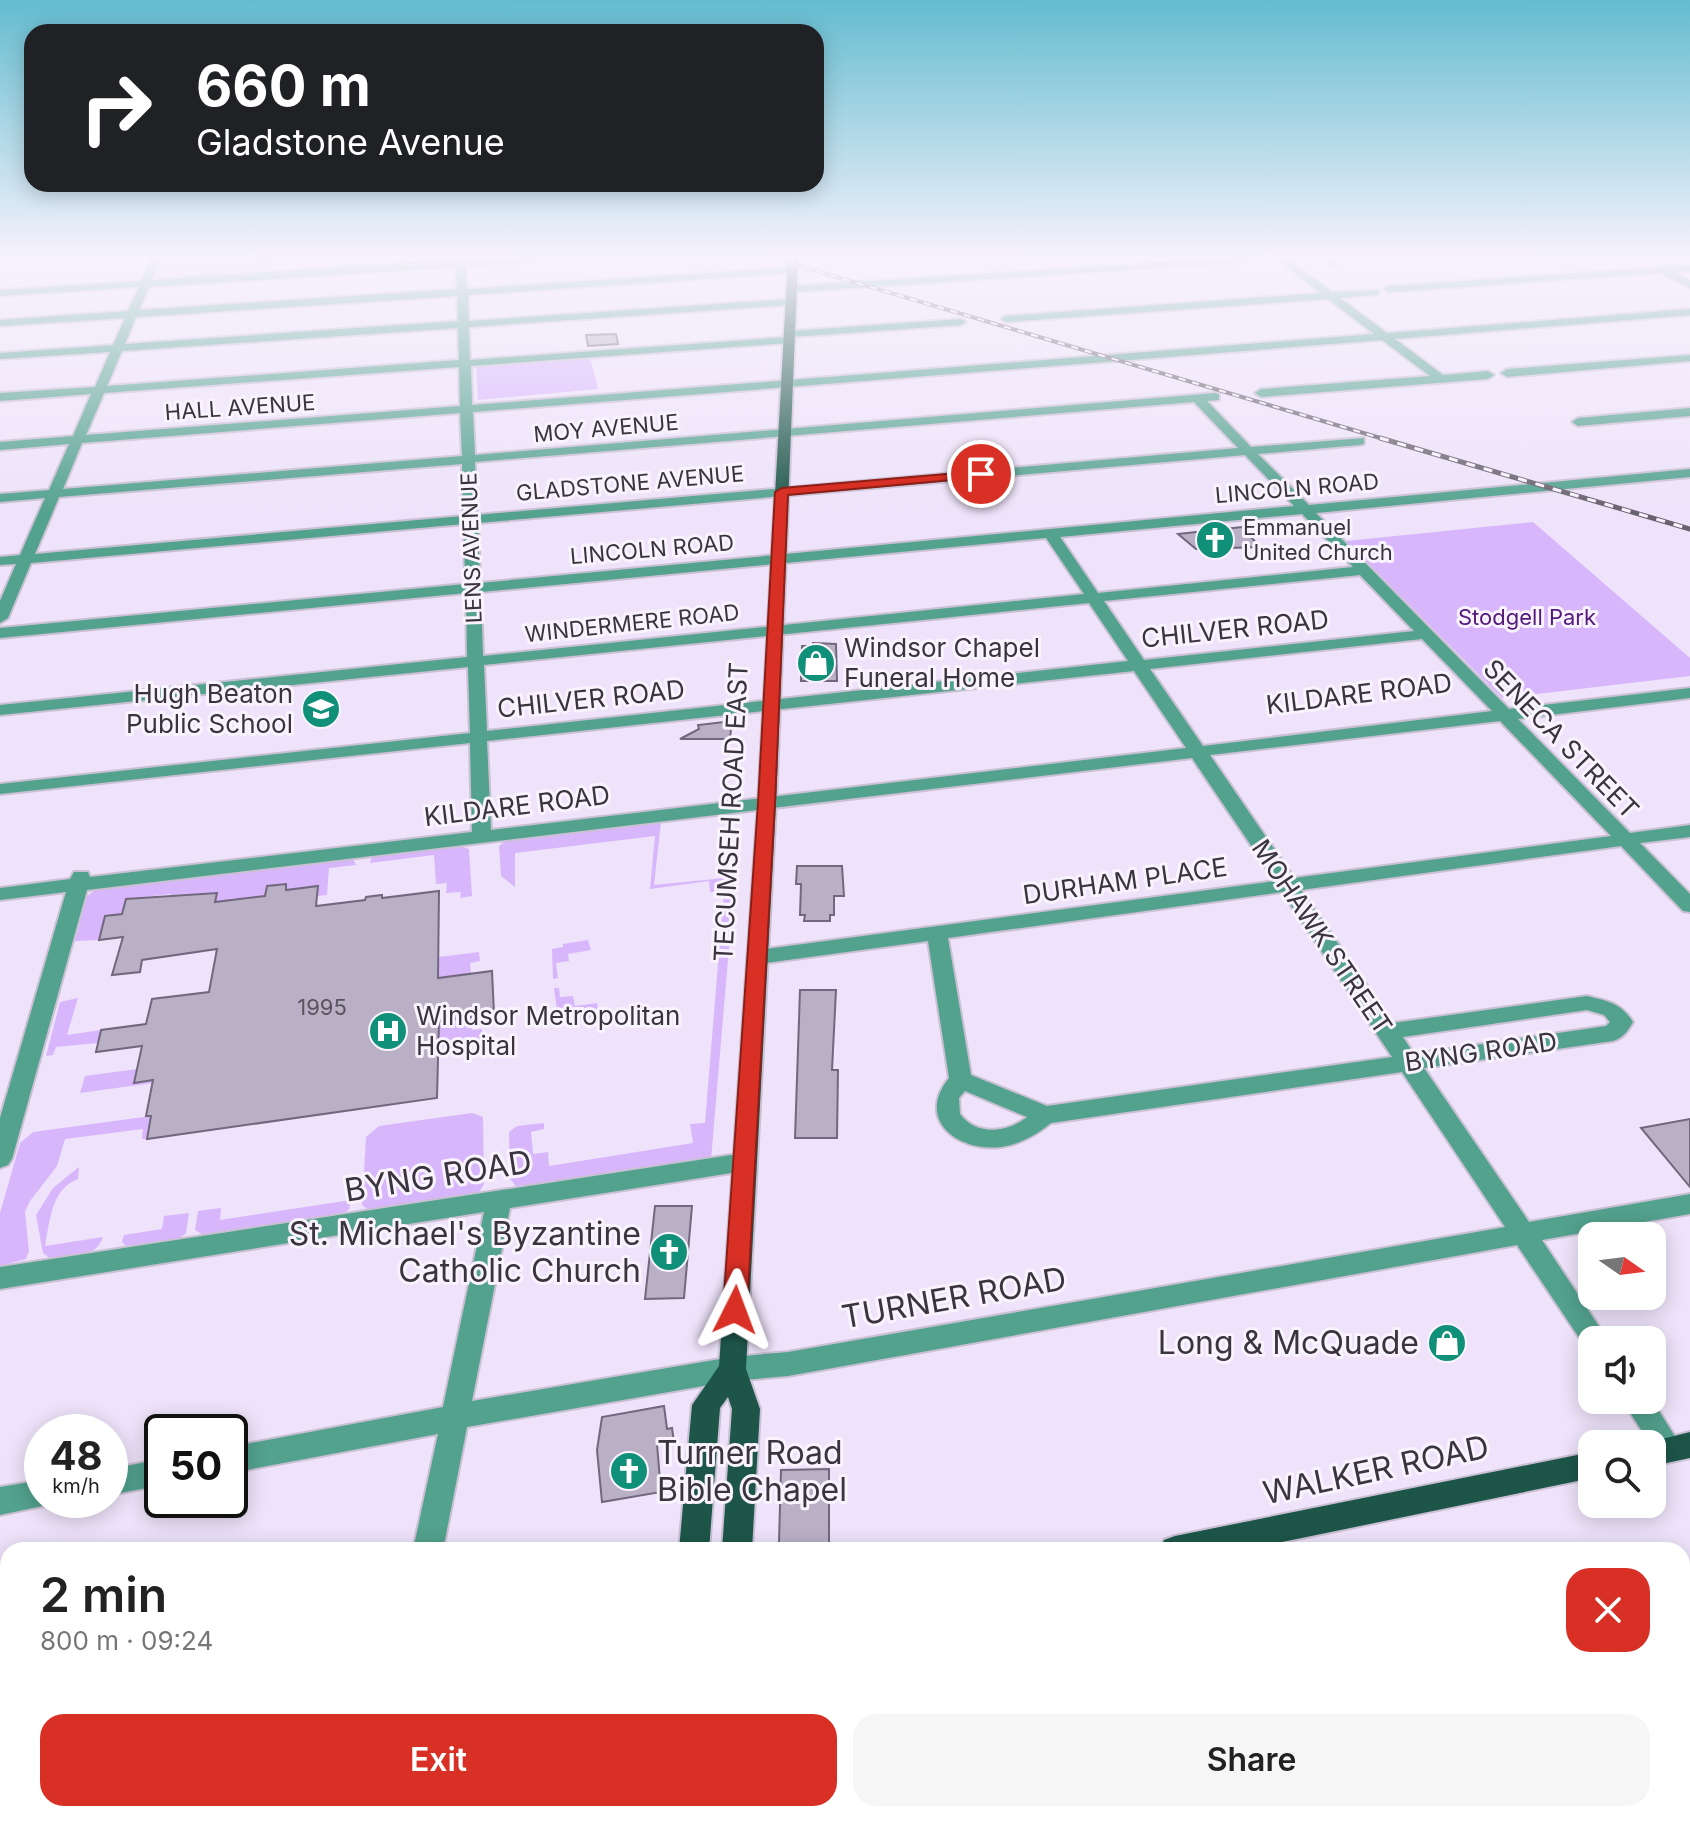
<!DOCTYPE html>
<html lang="en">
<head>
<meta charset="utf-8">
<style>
	body { margin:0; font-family:Inter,sans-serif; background:#f6f6f6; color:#222; height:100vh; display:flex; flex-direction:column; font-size:30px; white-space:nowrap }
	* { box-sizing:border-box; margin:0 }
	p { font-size:26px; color:#767676 }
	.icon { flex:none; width:44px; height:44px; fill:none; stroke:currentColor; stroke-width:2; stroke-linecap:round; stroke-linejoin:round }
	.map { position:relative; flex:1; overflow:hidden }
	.side { position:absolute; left:0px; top:1542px; width:1690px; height:280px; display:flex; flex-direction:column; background:#fff; border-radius:24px 24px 0 0; box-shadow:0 4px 20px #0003 }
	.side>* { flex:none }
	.banner { position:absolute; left:24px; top:24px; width:800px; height:168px; border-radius:24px; box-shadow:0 4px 20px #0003; background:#202124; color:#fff; overflow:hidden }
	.needle { width:52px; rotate:104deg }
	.tools { position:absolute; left:1578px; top:1222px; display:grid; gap:16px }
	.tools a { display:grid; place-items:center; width:88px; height:88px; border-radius:16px; background:#fff; box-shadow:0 4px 20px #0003; font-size:40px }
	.speed { position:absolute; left:24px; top:1414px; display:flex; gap:16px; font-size:40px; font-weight:700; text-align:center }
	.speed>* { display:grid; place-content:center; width:104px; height:104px; border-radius:50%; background:#fff; box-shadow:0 4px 20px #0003; line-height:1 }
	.speed small { font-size:20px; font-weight:400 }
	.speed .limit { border:4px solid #111; border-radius:12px; background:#fff; color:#111 }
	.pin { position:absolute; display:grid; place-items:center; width:68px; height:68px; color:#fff; margin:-34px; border:4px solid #fff; border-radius:50%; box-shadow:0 2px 8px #0007 }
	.me { position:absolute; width:88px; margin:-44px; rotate:3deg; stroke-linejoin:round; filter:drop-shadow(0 0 6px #0008) }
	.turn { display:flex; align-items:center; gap:28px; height:168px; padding:0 40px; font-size:36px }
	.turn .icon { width:104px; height:104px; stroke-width:2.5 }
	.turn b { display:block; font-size:56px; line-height:68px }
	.round { display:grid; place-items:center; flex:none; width:84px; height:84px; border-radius:24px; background:#f6f6f6 }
	.headline { display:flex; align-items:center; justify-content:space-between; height:136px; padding:0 40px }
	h1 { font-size:48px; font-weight:600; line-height:60px }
	.primary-button { display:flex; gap:16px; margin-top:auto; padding:16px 40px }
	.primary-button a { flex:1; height:92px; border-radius:24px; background:#d93025; color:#fff; font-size:32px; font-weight:600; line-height:92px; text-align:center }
	.primary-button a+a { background:#f6f6f6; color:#222 }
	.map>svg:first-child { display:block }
	.green { fill:#d8b6fc }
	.building { fill:#bab0c6; stroke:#72687d; stroke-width:2 }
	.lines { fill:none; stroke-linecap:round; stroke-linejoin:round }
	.minor-casing { stroke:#cac0d4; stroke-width:4 }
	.major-casing { stroke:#cac0d4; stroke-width:4 }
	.minor { fill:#53a28e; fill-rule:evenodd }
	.major { fill:#1d5649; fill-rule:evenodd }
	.rail-far1-casing { stroke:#68616e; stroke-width:4 }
	.rail-casing { stroke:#68616e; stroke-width:5 }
	.rail-far1 { stroke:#f8f3fd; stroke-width:2; stroke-dasharray:7; stroke-linecap:butt }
	.rail { stroke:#f8f3fd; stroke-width:3; stroke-dasharray:9; stroke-linecap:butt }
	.route { fill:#d93025; stroke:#8d1f18; stroke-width:2 }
	.labels { text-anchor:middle; stroke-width:6; stroke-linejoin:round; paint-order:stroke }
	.far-street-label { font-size:22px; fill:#39343d; stroke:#f8f3fd }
	.far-poi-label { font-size:22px; fill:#39343d; stroke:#f8f3fd; text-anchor:start }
	.far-park-label { font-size:22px; fill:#54197d; stroke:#f8f3fd }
	.number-label { font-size:22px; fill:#59535f }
	.street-label { font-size:26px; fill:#39343d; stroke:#f8f3fd }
	.poi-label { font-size:26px; fill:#39343d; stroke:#f8f3fd; text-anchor:start }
	.near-street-label { font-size:32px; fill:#39343d; stroke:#f8f3fd }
	.near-poi-label { font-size:32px; fill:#39343d; stroke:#f8f3fd; text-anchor:end }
</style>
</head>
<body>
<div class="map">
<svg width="1690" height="1822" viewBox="0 0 1690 1822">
	<rect width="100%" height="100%" fill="#eee3fa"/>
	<path class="green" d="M160,259h115l-8,15 -112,7 -3,-2 4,-10 4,2 -2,8 12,-1 2,-3 63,-4 2,-5 -81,2z
		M590,357l8,32 -120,11 -2,-34z
		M1533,522l157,136v18l-188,22 -156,-157z
		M661,822l-7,63 81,-8 -24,283 -192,30 -9,-11 -1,-47 8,-6 27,-3v6l-13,3 2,22 15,-2 1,14 144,-23 -3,-19 15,-1 19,-232 -14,1 -1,-11 -59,8 5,-53 -140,17v34l-14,-11 -2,-30 6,-5z
		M460,846l9,3 3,47 -12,2 1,-6 -15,1 1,-10 -11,1 -2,-29 -64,8 2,-7z
		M353,859l3,6 -27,3 -2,27 -10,1v-10l-31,4v-6l-19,2 -2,10 -50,6 2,-8 -48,13 2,-13 -45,5 -4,15 -17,2 -6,24 -24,1 12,-45 8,-6z
		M588,940l3,10 -23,4 1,7 -13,2 2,15 -5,1 -1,-30 11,-2v-3z
		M479,952l1,9 -10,2 1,11 -33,5 1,-22z
		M554,988h5l1,9 13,-1 2,10 22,-3 2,13 -33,4 -1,-3 -7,1z
		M78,998l-11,37 34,-5 -3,13 -42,4 -3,8 -7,1 14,-54z
		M472,1017v13l10,-1v12l-44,6 1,-26z
		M137,1069l-3,13 19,-2v3l-73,10 5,-17z
		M472,1113l11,4 1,67 -7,12 -106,16 -9,-7 4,-68 13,-11z
		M151,1116l-4,23h-5l1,-10 -78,10 -8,27 -27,35 -5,11 4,39 -3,8 -26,7v-53l20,-70 13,-11z
		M79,1167l-1,12c-27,10 -28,42 -33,67l58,-9c-7,21 -31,21 -50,24l-10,-8 -7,-38 17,-27z
		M351,1200l-2,9 -8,8 -133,21 -13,-8 3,-19 23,-3 -1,12z
		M189,1213l-3,20 -12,10 -44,7 -8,-8 2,-7 38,-6 2,-13z"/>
	<path class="building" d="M616,334l2,10 -30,2 -2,-11z
		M1242,527l18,20 -64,2 -18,-15z
		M813,643l23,1 1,37h-36l1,-35h11z
		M724,722l7,7 -1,10h-50l19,-10 -1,-4z
		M797,866h45l2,30h-10v19h-4v6h-26l1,-6h-5l1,-31h-5z
		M286,884v6l32,-4 -2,20 49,-6 1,-3 16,-2v3l57,-7 -1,87 54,-7 2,43 -55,7 -2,77 -290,41 4,-23h-5l7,-36 -19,3 8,-37 -46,6 5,-22 45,-6 6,-25 57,-7 8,-43 -75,11 -2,12 -28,3 11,-38 -24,3 6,-24 17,-2 4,-15 91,-6 -2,9 50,-6 2,-10z
		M800,990h36l-4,80h6l-1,68h-42z
		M1690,1119v68l-49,-59z
		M655,1206h37l-8,92 -39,1z
		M664,1406l3,23 5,-1 2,14 -17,2 4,48 -59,10 -5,-52 5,-33z
		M829,1469v81h-42l-8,-8 2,-72z"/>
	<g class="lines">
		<g class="minor-casing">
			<path id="minor" d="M151,259h10l-9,21 304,-21h81l-5,3 -66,4 1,23 326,-22 5,3 -5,3 -325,22 1,26 322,-22 5,3 -5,3 -322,22 1,33 317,-23 -4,-3 6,-3 172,-12 5,3 -5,3 -170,12 4,3 -6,3 -318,23 1,39 902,-71 -46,-35 -322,23 -5,-3 5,-3 314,-23 -43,-34h11l44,33 47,-2v4l-4,1 -35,3 47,35 303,-24v6l-295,24 48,36 45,-4 6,4 -6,4 -227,18 -6,-4 6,-4 169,-13 -48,-36 -909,72 2,43 740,-62 4,1v6l-12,1 44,46 113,-9v6l-5,1 -101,9 51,51 381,-36v8l-374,36 193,196 181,-21v10l-172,21 112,114 60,-8v12l-50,6 50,51v18l-7,-1 -62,-65 -320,44 92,133 194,-27c21,5 34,7 46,26 -5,9 -10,16 -20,19l-189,27 105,154 161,-28v20l-148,26 66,100h-16v10l-6,-2 -69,-103 -729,131 -56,5 -265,46 -24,123h-30l25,-116 -208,39v-26l213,-40 41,-195 -484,77v-22l744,-114 8,3 4,6 -4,6 -8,3 -234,37 -38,193 260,-44 56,-5 717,-125 -103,-155 -351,51c-15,12 -30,21 -50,24 -43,5 -86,-27 -52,-69l-21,-137 -170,23 -10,-7 10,-7 517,-69 -83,-123 -1105,132 -75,269 -4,6 -8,3v-50l66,-226 -66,8v-12l70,-9 4,-7h14l2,5 382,-45 -2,-89 -470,51v-10l470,-51 -2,-66 -468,48v-10l467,-48 -1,-64 -466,45v-10l465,-44 -1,-60 -433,39 -23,55 -8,5v-22l16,-37 -16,1v-8l20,-2 25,-57 -45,4v-8l49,-4 20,-46 -69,6v-8l73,-6 18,-42 -91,7v-8l95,-6 15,-35 -110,7v-6l113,-8 12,-27 -125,8v-6l128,-9 11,-24 -139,9v-6l141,-9zM456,267l1,22 -318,21 10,-23zM457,296l1,25 -333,23 11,-27zM458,328l1,32 -352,26 15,-35zM459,367l1,39 -374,29 18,-42zM1194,402l44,46 -761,67 -2,-53zM460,413l2,43 -399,33 19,-46zM1245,455l49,51 -814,77 -2,-60zM462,464l1,52 -428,38 24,-57zM1302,514l51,53 -255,26 -38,-56zM1046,538l38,56 -601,62 -2,-64zM1360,575l54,56 -270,29 -40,-59zM1089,603l39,58 -641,70 -3,-66zM1422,639l70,72 -289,35 -53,-77zM1134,671l52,77 -695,82 -4,-89zM1500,721l111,115 -317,42 -84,-123zM1282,892l110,165 -345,49 -76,-31 -23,-137zM1587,1010l17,5 6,7 -4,4 -192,28 -11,-17zM965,1091l62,26c-20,16 -51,19 -67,-3l-1,-16z
				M1207,259h46l-5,3 -456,30 -5,-3 5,-3z
				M1324,259h11l5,5 -9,2z
				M1690,265v6l-16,1 16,9v7l-30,-15 -271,19 -5,-3 5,-3z
				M1690,355v6l-183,16 -6,-4 6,-4z
				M1690,408v8l-112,10 -6,-4 6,-4z
				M1622,1400h30l31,49 -4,9 -10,4 -10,-4z
				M162,1459v26l-52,10v-26z
				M42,1480v20h12l-2,4 -52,11v-28z"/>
		</g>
		<g class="major-casing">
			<path id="major" d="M788,259h10l-22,544 -30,566 14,40 -8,141h-30l10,-141 -4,-12 -8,11 -11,142h-30l13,-145 27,-39 39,-563z
				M1690,1432v26l-38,8v-22h-10z
				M1592,1452v26l-348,72h-84l4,-10 11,-4z
				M8,1771v34l-8,2v-34z
				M657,1814h34v8h-34z
				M703,1814h34v8h-34z"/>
		</g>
		<use href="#minor" class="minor"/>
		<use href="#major" class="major"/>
		<g class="rail-far1-casing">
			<path id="rail-far1" d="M776,259l611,181"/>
		</g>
		<g class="rail-casing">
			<path id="rail" d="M1380,438l310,91"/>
		</g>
		<use href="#rail-far1" class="rail-far1"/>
		<use href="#rail" class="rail"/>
	</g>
	<linearGradient id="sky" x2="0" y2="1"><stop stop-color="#63bccf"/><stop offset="0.5" stop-color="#f7f2fd"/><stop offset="1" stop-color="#f7f2fd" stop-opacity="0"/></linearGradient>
	<rect width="1690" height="514" fill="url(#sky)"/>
	<path class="route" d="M981,471l4,1v5l-197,18 -13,308 -28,507 -3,7 -9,3 -8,-3 -4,-7 35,-507 17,-311 7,-4z"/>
	<defs>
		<g id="church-disc" transform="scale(2)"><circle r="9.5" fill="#109078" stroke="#f8f3fd"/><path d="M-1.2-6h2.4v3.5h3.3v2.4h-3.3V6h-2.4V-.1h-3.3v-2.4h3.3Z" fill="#fff"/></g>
		<g id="shop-disc" transform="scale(2)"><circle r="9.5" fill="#109078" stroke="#f8f3fd"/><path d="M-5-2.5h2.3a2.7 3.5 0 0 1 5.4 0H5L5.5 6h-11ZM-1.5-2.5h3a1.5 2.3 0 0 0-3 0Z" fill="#fff"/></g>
		<g id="school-disc" transform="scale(2)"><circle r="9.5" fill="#109078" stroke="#f8f3fd"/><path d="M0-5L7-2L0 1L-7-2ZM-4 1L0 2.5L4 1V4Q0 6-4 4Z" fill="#fff"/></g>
		<g id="hospital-disc" transform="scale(2)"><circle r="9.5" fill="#109078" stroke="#f8f3fd"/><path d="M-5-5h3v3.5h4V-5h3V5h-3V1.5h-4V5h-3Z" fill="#fff"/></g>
	</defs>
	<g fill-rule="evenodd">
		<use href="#church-disc" x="1215" y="540"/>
		<use href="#shop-disc" x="816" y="663"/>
		<use href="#school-disc" x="321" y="709"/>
		<use href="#hospital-disc" x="388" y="1031"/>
		<use href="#church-disc" x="669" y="1252"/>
		<use href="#shop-disc" x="1447" y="1343"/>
		<use href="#church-disc" x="629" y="1471"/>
	</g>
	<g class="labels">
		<g class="far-street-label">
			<text transform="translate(240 407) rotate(-4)" y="8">HALL AVENUE</text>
			<text transform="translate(606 428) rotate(-5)" y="8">MOY AVENUE</text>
			<text transform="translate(630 483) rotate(-5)" y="8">GLADSTONE AVENUE</text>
			<text transform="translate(1297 488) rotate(-5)" y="8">LINCOLN ROAD</text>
			<text transform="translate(471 548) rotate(-92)" y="8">LENS AVENUE</text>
			<text transform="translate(652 549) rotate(-5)" y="8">LINCOLN ROAD</text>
			<text transform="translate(632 623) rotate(-6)" y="8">WINDERMERE ROAD</text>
		</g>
		<g class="far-poi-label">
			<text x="1243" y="535">Emmanuel<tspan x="1243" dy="25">United Church</tspan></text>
		</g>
		<g class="far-park-label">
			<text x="1527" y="625">Stodgell Park</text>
		</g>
		<g class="number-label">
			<text x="322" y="1015">1995</text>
		</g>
		<g class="street-label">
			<text transform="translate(1235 629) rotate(-6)" y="9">CHILVER ROAD</text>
			<text transform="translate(1359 694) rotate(-7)" y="9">KILDARE ROAD</text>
			<text transform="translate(591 699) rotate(-6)" y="9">CHILVER ROAD</text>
			<text transform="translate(1561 739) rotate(46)" y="9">SENECA STREET</text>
			<text transform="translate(517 806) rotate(-7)" y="9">KILDARE ROAD</text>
			<text transform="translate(731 812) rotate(-87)" y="9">TECUMSEH ROAD EAST</text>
			<text transform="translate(1125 881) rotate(-8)" y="9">DURHAM PLACE</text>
			<text transform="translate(1322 937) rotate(56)" y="9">MOHAWK STREET</text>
			<text transform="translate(1481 1052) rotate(-8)" y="9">BYNG ROAD</text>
		</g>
		<g class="poi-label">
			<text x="844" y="657">Windsor Chapel<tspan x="844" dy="30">Funeral Home</tspan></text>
			<text x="293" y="703" text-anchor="end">Hugh Beaton<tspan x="293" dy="30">Public School</tspan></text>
			<text x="416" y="1025">Windsor Metropolitan<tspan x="416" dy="30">Hospital</tspan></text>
		</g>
		<g class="near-street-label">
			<text transform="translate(438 1176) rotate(-9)" y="11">BYNG ROAD</text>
			<text transform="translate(954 1298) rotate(-10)" y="11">TURNER ROAD</text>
			<text transform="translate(1376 1470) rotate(-12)" y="11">WALKER ROAD</text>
		</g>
		<g class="near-poi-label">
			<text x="641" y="1245">St. Michael's Byzantine<tspan x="641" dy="37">Catholic Church</tspan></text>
			<text x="1419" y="1354">Long &amp; McQuade</text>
			<text x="657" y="1464" text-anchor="start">Turner Road<tspan x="657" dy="37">Bible Chapel</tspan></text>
		</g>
	</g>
</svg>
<div class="tools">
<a><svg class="needle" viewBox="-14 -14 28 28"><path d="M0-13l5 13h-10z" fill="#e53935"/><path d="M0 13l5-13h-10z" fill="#767676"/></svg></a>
<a><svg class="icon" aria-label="sound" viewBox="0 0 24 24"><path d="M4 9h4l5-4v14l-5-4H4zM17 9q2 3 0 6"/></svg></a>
<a><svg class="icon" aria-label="search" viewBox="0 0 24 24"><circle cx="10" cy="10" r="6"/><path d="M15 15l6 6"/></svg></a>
</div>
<div class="speed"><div>48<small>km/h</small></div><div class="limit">50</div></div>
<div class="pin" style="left:981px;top:474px;background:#d93025"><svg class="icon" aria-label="arrive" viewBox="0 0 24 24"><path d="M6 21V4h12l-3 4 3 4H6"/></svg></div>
<svg class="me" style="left:735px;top:1310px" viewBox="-20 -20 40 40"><path d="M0-17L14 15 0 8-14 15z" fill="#d93025" stroke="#fff" stroke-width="4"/></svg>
<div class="banner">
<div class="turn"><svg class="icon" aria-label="right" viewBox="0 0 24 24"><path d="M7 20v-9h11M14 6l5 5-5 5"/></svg><div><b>660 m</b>Gladstone Avenue</div></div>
</div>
<section class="side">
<div class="headline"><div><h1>2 min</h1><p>800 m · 09:24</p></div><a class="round" style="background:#d93025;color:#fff"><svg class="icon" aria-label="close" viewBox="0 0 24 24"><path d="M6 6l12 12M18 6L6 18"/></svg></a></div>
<div class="primary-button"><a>Exit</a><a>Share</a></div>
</section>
</div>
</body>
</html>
